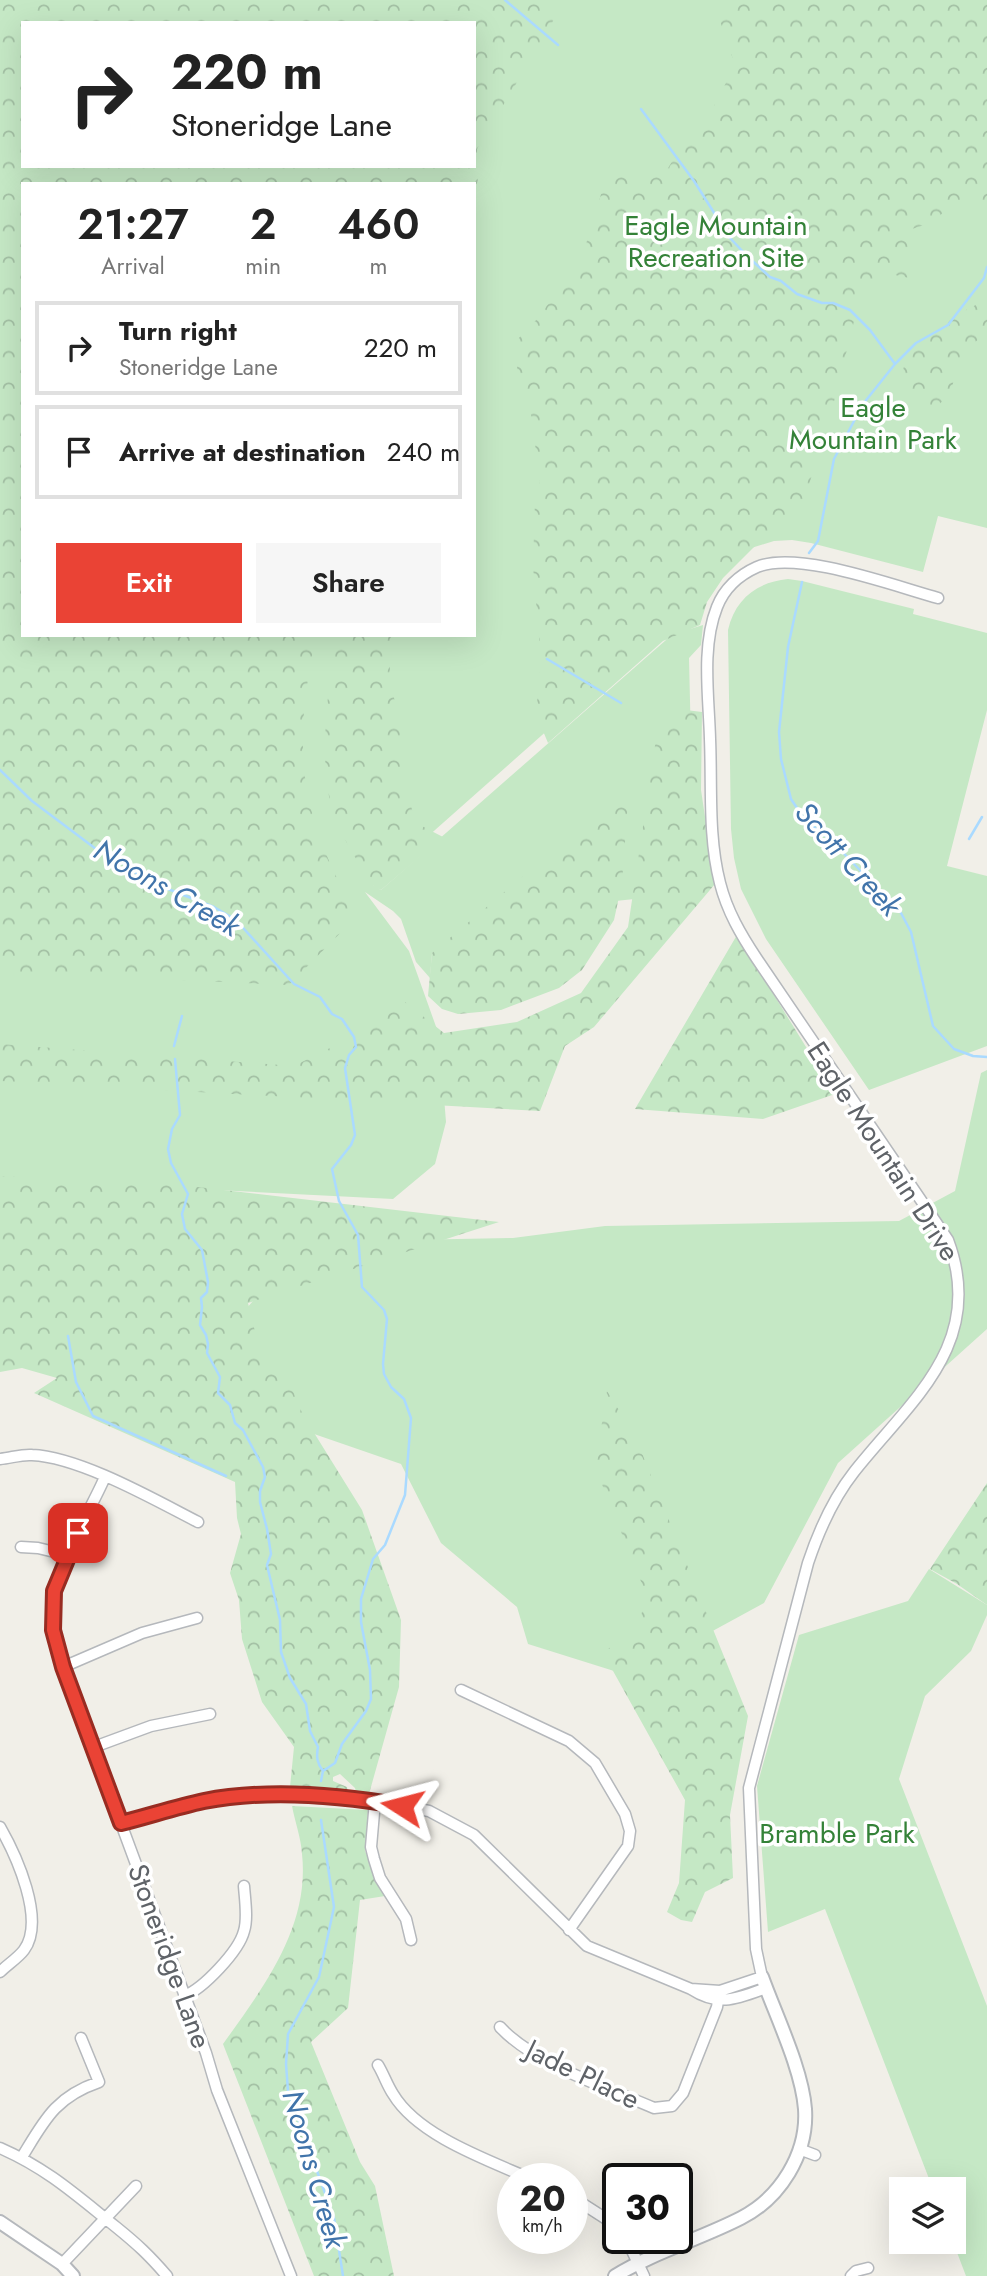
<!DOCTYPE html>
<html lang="en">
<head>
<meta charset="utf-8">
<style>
	body { margin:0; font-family:Jost,sans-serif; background:#f6f6f6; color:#222; height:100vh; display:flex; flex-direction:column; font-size:26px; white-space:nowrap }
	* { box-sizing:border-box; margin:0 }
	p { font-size:23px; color:#767676 }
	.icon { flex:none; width:38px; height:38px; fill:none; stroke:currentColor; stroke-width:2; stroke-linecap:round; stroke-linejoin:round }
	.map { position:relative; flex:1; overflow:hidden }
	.sheet { position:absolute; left:21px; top:182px; width:455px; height:455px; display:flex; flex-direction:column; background:#fff; border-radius:0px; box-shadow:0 7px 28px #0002 }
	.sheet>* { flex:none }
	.top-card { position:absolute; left:21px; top:21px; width:455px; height:147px; border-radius:0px; box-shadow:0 7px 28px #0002; background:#fff; color:#222; overflow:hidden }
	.tools { position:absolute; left:889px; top:2177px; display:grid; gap:14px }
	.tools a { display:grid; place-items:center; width:77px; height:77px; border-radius:0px; background:#fff; box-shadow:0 7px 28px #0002; font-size:35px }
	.speed { position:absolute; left:497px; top:2163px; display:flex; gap:14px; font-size:35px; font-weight:700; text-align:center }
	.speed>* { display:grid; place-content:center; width:91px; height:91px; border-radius:50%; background:#fff; box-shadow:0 7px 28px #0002; line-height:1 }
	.speed small { font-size:18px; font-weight:400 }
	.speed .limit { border:4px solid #111; border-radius:10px; background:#fff; color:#111 }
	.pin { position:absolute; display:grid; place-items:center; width:60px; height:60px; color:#fff; margin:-30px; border-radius:14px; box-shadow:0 4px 10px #0006 }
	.me { position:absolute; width:77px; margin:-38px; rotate:279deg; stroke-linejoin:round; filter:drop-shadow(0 0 5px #0008) }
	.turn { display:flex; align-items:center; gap:24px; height:147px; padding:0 35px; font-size:32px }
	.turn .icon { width:91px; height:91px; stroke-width:2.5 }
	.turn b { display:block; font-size:49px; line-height:60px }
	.eta { display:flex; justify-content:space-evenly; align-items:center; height:119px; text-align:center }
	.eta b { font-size:42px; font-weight:600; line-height:49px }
	.cta { display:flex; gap:14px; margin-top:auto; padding:14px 35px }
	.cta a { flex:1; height:80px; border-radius:0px; background:#ea4335; color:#fff; font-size:28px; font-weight:600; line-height:80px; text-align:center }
	.cta a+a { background:#f6f6f6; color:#222 }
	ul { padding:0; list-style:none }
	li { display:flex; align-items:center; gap:21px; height:94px; margin:0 14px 10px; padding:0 21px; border:4px solid #e0e0e0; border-radius:0px }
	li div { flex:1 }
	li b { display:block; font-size:26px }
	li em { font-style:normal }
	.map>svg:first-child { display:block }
	.green { fill:#c5e8c5; fill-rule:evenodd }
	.forest { fill:url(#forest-crowns); fill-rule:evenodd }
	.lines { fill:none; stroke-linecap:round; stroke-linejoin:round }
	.stream { stroke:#aadaff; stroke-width:2.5 }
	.minor-casing { stroke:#b5b8bc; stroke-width:13 }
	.tertiary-casing { stroke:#b5b8bc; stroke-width:16 }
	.minor { stroke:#fff; stroke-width:10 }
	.tertiary { stroke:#fff; stroke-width:12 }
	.route-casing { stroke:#982c22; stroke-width:18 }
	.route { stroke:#ea4335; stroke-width:12 }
	.labels { text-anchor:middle; stroke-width:7; stroke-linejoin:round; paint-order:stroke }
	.park-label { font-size:28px; fill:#348238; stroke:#fff }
	.street-label { font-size:28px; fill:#5f6368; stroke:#fff }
	.water-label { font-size:30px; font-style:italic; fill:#4174aa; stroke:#fff }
</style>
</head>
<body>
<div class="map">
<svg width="987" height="2276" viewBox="0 0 987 2276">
	<defs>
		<pattern id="forest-crowns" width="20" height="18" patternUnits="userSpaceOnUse" patternTransform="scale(1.75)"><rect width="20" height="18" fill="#c5e8c5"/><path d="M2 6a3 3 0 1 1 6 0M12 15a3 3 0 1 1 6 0" fill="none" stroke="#a3c0a4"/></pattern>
	</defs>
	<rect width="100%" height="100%" fill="#f1efe8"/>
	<path class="green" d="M0,0h987v528l-49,-12 -15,56 -112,-29 -19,-3 -18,1 -26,8 -46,42 -12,38 13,-4 -2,20 -12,13 4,171 8,63 -95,10 -174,51 -2,25 -14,-16 -15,-43 -8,-8 -28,-19 44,59 30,84 7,87 -11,42 -42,35 -393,-20zM23,23h451v143h-451zM23,184h451v451h-451zM674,618l-8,22 -285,250 -8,-5z
		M788,579l14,2 112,28 -1,5 74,19v77l-40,156 40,10v170l-118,44 -103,-151 -25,-50 -7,-31 -3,-29 -3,-199c7,-31 29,-48 60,-51z
		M987,1070v259l-149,134 -74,140 -134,73 -102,-32 -11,-37 -76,-64 -40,-79 -113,-39 -62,-93 46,-53 133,-39 108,-2 92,-12 294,-5 56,-30 26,-118z
		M929,1569l58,36v10l-16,36 -46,45 -26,83 88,227v270h-21l-13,-34 1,-53h-21l-108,-280 -57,23 -11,-146 42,-151 109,-34z"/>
	<path class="forest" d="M0,0h563l-13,27 -73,122 1,45 -4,2v-12h-451v451h293c-24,116 -18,177 41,281l-68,69 -289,-13zM23,23h451v143h-451z
		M713,0h274v205l-37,1 -17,16 -24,8v48l-23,-5 -21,18 -7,14 -23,93 -32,107 -43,36 -37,37 -16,24 -7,23 -37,16 -115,102 -12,-29 5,-53 -8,-95 2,-66 5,-18 -9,-68 -13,-24 -2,-49 23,-24 44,-63 19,-63 18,-24 29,13 16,-7 21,-34 24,-25 25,-49z
		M987,294v38l-21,18 -11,19 -3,22 -24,25 -27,-35 5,-25 22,-16 17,-21 28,-12z
		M335,635h57l-3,48 10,30 6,73 11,37 27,14 -62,53c-13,-4 -19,-21 -26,-33 -7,-14 -18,-28 -22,-43 -16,-58 -4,-121 2,-179z
		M686,710l16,2 -1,78 14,94 -121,143 -29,19 -25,65 -540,-30v-37l294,22 64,-32 37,-40 49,39 73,-11 64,-29 47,-66 28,-188 19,-26z
		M629,787l-7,96 -8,37 -32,50 -23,18 -58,22 -43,4 -16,-5 -14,-13 4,-43z
		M737,935l98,159 -72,25 -128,-10z
		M0,1176l163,7 336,39 -251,81 12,49 24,18 19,45 59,95 39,110 -2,67 -30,107 -13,-2 -1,-4 -15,-14 -7,3v4l14,6 1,5 -58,-5 4,-40 -32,-45 -20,-63 -3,-39 -9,-27 11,-39 -4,-16 -2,-36 -201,-89 23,-15 -35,-10 -22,4z
		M607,1391l28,45 113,280 -18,99 3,63 -28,14 -13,30 -11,-2 -14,-8 12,-29 6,-83 -82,-147 36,-28 7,-31 -51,-127z
		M987,1483v122l-30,-21 -27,-15z
		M292,1806l76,4 -3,41 20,45 -25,4 -12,108 -37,34 49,120 15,24 19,90h-80l-91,-232c40,-56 87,-117 79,-190 -1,-16 -7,-32 -10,-48z"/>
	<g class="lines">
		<path class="stream" d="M505,0l53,45
			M641,109l53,72 36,57 17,18 23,21 11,4 16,13 25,9h11l17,7 20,20 25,34
			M809,553l9,-12 16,-82 29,-55 32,-40 21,-21 32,-18 36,-47 3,-11
			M802,582l-14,65 -9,85 2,27 10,40 14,21 27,21 69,72 10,19 22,94 21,23 19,7 14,1
			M547,659l74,44
			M0,770l32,31 64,48 17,7 32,24 69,27 22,13 58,64 26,13 12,17 10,5 12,18 2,10 -7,8 -4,13 10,67 -4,10 -19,24 7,32 19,34 4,52 22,23 3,9 -4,45 1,10 7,13 13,12 7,19 -6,77 -20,50 -12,14 -12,40v23l9,48 1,29 -5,12 -24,33 -7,19 -12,8 -2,10
			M969,839l13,-22
			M174,1046l8,-30
			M175,1059l5,56 -8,14 -4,20 3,14 17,31 -6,20 3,15 17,21 6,32 -1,10 -6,6 1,9 -2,18 6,10 2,9 -1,9 13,24 -2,16 12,12 5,18 8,7 20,37 2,10 -5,14v11l7,27 4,25 -4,11 13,55 1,32 9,26 16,26 4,27 8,16c-2,10 -1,16 5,24
			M68,1336l8,46 17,34 133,60
			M321,1820l13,87 -15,70 -31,57 -2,30 2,27 46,127 9,58"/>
		<g class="minor-casing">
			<path id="minor" d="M0,1459c11,-1 22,-5 32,-4 48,2 123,45 166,67
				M105,1477c-21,48 -59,99 -52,153 1,13 7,26 10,37l143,386 11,37 74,186
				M21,1547l17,1 29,7
				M63,1667l79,-34 55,-15
				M461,1690l108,51 26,22 30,51 5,17 -2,15 -59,84
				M94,1747l57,-21 59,-12
				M375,1801l-4,46 3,12 6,19 26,41 5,21
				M121,1823l85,-22 66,-6 103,6 54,10 45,24 113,111 104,43
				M0,1827c16,28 46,93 24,123 -6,8 -17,15 -24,22
				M766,1988c-30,11 -47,19 -75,1l29,2 42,-14 -6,-28 -7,-161 59,-225c11,-33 24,-63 46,-91 56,-71 133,-128 94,-232l-191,-281c-16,-24 -30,-48 -37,-76 -12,-46 -8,-96 -10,-144 -1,-41 -9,-92 7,-132 7,-18 22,-32 40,-40 41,-17 137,19 181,31
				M184,1996c19,-7 55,-45 60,-65 4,-12 1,-31 0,-45
				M500,2027c34,37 108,61 154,81l18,-2 11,-13 34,-86 2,-12
				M378,2065c6,10 9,20 15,29 25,42 95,66 138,85
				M0,2148c48,21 77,48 116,79 21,17 33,28 51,49
				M799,2149l16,6
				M22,2157c22,-36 33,-60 77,-75l-18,-44
				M572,2197l39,25 7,7
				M626,2238l18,38
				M62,2264l74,-78
				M851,2276l5,-5 12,-3"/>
		</g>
		<g class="tertiary-casing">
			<path id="tertiary" d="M0,2222l62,42 11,12
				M615,2276c39,-24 85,-37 126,-58 39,-20 67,-64 64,-109 -3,-40 -29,-93 -43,-132"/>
		</g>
		<use href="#minor" class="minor"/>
		<use href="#tertiary" class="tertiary"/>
	</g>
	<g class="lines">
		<g class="route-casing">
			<path id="route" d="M78,1533l-24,58 -1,39 10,37 58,156c28,-7 55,-16 83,-22 62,-12 136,-6 198,5"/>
		</g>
		<use href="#route" class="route"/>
	</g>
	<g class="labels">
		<g class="park-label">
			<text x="716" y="235">Eagle Mountain<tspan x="716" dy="32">Recreation Site</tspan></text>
			<text x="873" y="417">Eagle<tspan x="873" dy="32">Mountain Park</tspan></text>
			<text x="837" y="1843">Bramble Park</text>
		</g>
		<g class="street-label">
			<text transform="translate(884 1151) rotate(57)" y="10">Eagle Mountain Drive</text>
			<text transform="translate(170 1956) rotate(70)" y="10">Stoneridge Lane</text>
			<text transform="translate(583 2074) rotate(26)" y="10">Jade Place</text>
		</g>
		<g class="water-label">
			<text transform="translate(848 859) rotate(48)" y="10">Scott Creek</text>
			<text transform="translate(167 888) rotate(30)" y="10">Noons Creek</text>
			<text transform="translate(314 2169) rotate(74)" y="10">Noons Creek</text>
		</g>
	</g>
</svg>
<div class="tools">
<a><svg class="icon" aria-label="layers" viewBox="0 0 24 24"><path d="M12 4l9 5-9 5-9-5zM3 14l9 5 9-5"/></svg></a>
</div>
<div class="speed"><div>20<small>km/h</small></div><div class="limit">30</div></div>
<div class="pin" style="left:78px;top:1533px;background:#d93025"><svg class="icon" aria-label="arrive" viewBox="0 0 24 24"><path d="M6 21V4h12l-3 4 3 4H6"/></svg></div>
<svg class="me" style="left:402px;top:1806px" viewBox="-20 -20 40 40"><path d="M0-17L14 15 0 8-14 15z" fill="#ea4335" stroke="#fff" stroke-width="4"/></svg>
<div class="top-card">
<div class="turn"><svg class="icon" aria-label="right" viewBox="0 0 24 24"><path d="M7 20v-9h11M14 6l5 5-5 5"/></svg><div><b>220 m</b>Stoneridge Lane</div></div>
</div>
<section class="sheet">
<div class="eta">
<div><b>21:27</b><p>Arrival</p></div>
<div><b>2</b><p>min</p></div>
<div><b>460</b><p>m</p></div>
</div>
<ul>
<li><svg class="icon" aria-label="right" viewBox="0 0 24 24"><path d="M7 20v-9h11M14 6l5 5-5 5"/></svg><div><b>Turn right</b><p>Stoneridge Lane</p></div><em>220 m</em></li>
<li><svg class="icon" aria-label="arrive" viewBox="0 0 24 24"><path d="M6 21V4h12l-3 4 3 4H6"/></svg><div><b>Arrive at destination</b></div><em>240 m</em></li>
</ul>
<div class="cta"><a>Exit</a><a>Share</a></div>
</section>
</div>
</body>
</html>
